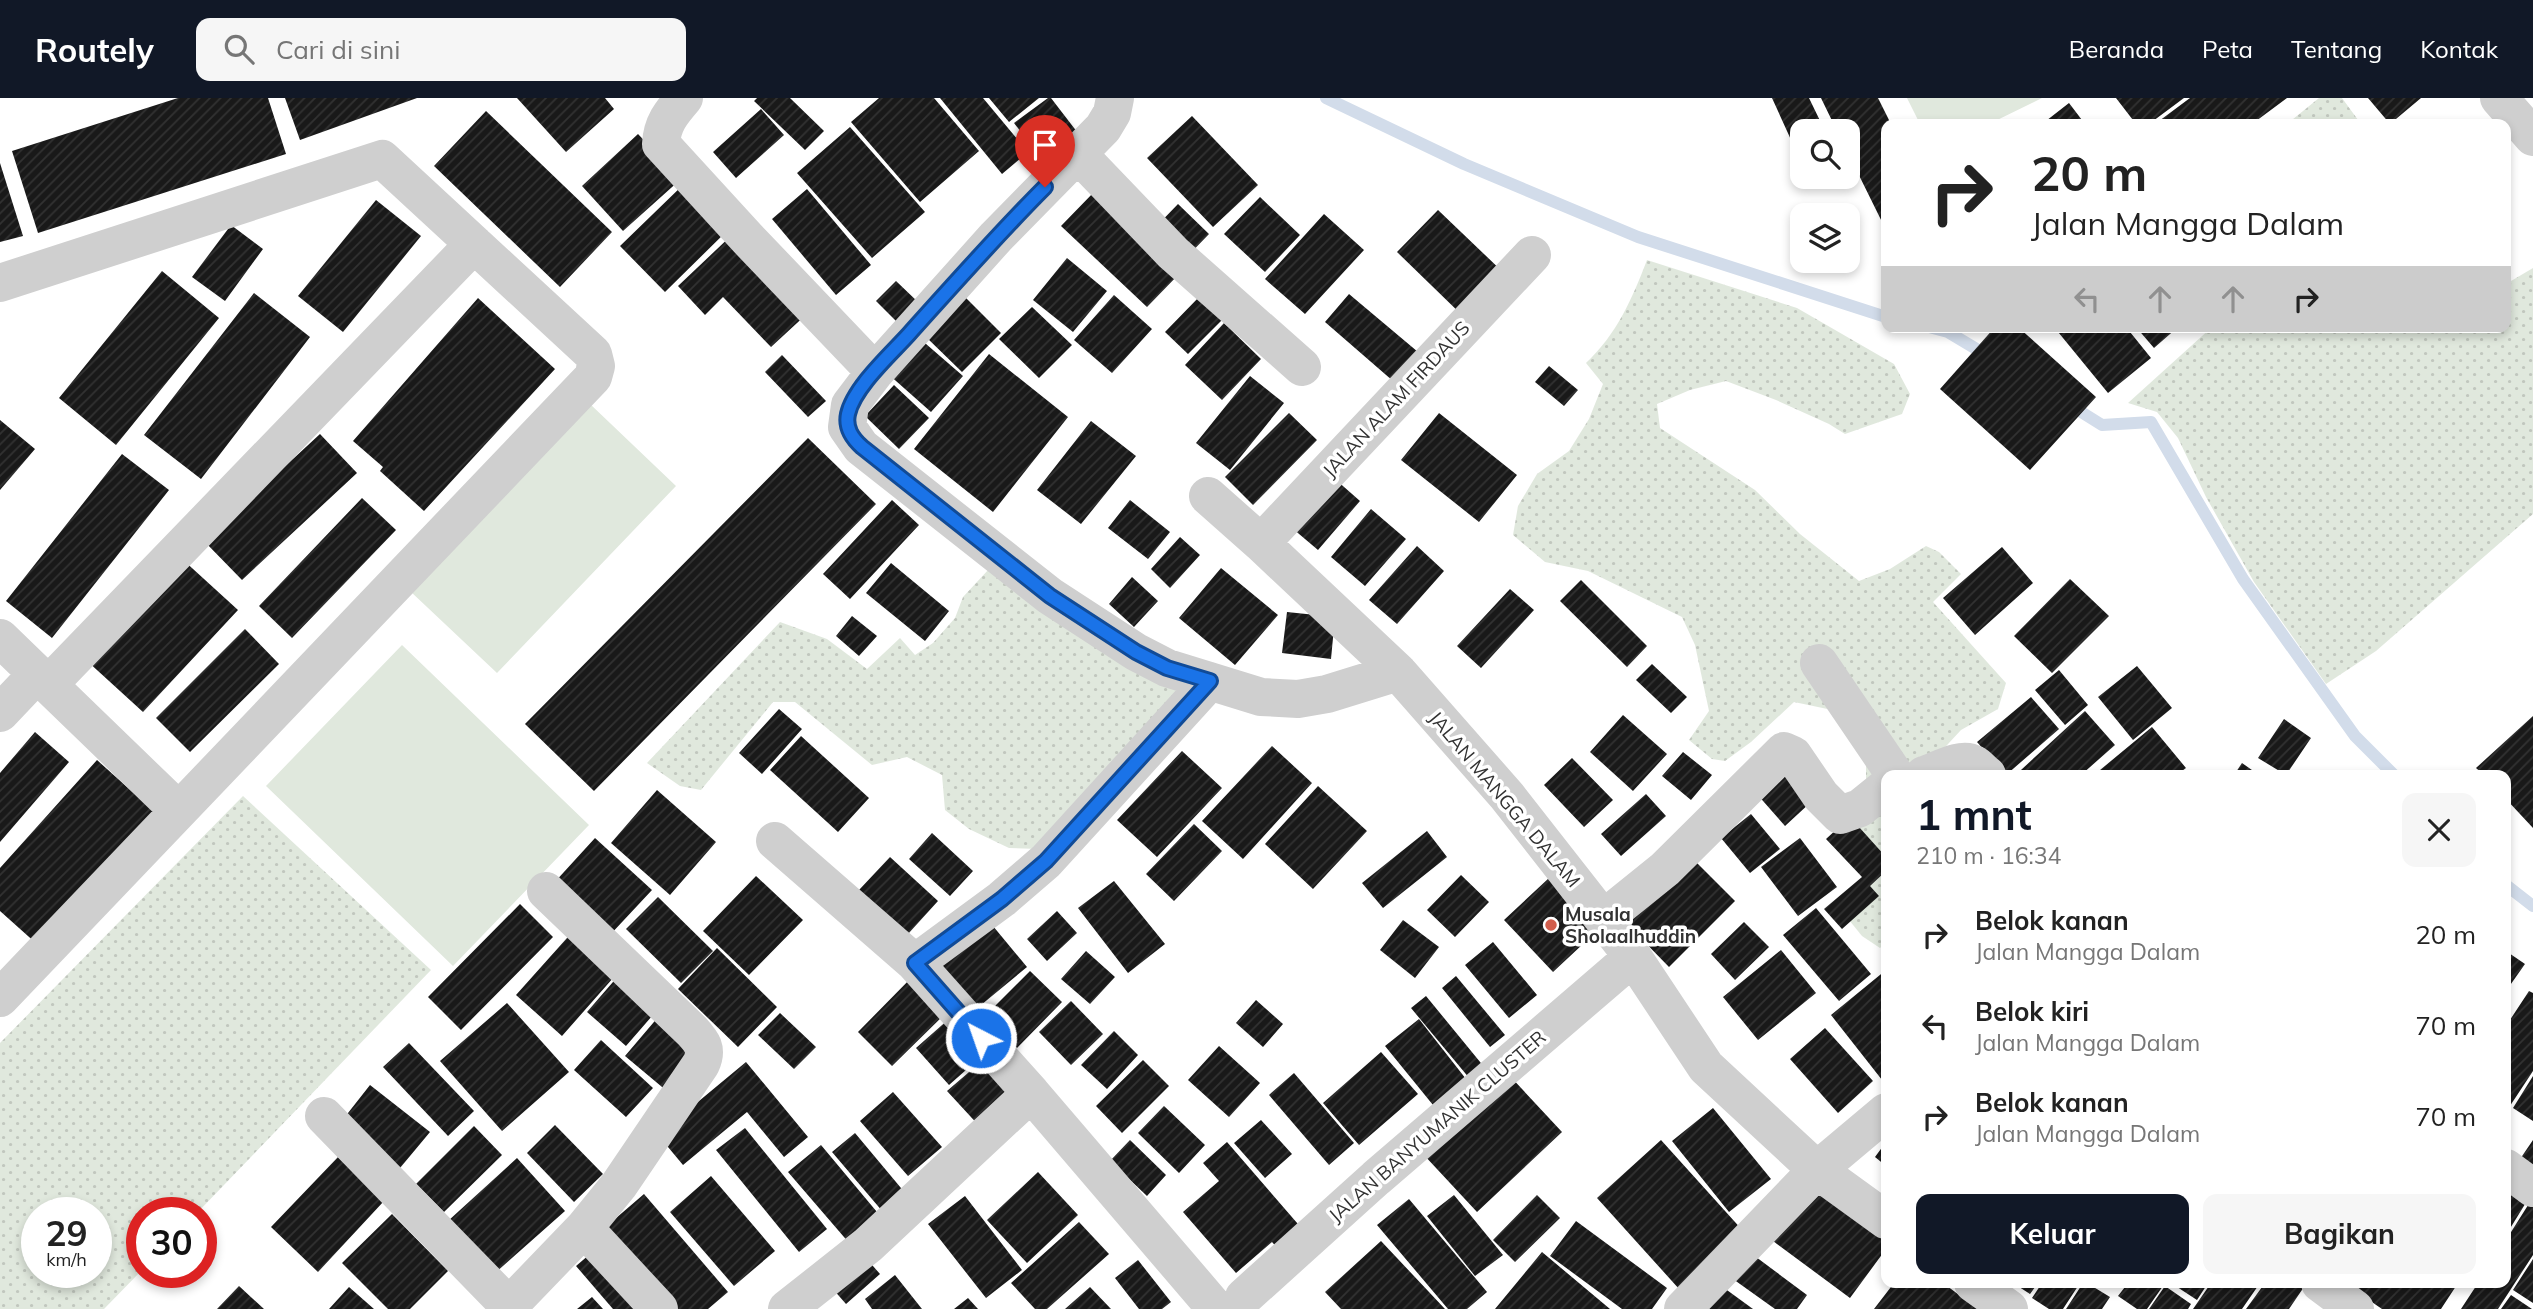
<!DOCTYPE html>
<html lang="id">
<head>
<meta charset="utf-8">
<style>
	body { margin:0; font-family:Mulish,sans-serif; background:#f6f6f6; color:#222; height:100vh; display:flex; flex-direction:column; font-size:26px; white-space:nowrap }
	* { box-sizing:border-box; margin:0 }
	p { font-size:23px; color:#767676 }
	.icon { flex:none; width:38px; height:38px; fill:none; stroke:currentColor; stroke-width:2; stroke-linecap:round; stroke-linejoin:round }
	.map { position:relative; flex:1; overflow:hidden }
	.panel { position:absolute; left:1881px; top:672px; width:630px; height:518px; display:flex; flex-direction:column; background:#fff; border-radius:14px; box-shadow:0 4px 10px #0003 }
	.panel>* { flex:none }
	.guide { position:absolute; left:1881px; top:21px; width:630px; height:214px; border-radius:14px; box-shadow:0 4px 10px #0003; background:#fff; color:#222; overflow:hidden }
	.fabs { position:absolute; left:1790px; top:21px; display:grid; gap:14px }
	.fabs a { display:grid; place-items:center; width:70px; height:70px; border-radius:14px; background:#fff; box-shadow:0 4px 10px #0003; font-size:35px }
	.speed { position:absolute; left:21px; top:1099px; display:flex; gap:14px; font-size:35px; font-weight:700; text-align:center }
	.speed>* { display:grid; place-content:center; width:91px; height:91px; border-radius:50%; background:#fff; box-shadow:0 4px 10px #0003; line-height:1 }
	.speed small { font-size:18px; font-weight:400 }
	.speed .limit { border:10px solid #d22; background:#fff; color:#111 }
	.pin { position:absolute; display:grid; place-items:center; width:60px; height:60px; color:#fff; margin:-72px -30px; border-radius:50% 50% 50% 0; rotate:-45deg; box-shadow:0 0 7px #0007 }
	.pin .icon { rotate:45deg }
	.me { position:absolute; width:77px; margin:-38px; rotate:319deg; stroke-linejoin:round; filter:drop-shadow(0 0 5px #0008) }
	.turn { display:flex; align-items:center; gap:24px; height:147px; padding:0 35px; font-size:32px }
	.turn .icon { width:91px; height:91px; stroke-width:2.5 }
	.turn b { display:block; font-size:49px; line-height:60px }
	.lanes { display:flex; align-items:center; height:66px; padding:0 35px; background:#0003; justify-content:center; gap:35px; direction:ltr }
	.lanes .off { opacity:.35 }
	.round { display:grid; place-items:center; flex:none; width:74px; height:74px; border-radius:14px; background:#f6f6f6 }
	.summary { display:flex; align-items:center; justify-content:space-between; height:119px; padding:0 35px }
	h1 { font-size:42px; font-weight:700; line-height:52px; color:#111827 }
	.button { display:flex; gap:14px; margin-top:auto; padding:14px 35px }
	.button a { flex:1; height:80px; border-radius:14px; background:#111827; color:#fff; font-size:28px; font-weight:700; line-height:80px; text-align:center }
	.button a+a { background:#f6f6f6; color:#222 }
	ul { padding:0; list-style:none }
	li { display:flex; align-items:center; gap:21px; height:91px; padding:0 35px }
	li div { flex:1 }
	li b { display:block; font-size:26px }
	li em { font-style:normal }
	header { display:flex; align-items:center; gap:42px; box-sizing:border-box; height:98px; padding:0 35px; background:#111827; color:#fff }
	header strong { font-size:33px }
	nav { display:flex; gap:38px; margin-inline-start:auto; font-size:24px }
	.search { width:490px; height:63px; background:#f6f6f6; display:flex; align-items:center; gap:18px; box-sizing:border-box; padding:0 24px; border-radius:14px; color:#767676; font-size:26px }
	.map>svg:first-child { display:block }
	.grass { fill:url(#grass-dots); fill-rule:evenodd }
	.pitch { fill:#e0e8dd }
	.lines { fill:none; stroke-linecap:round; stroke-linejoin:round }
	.stream { stroke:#d2dcea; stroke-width:12 }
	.building { fill:url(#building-hatch) }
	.minor { stroke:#cfcfcf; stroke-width:38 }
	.route-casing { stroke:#114b97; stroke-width:18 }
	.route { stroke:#1a73e8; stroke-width:12 }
	.poi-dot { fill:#d15d4c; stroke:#fff; stroke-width:2.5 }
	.labels { text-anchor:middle; stroke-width:7; stroke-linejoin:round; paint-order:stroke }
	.street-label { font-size:19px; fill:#323232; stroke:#fff }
	.poi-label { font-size:19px; font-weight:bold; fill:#323232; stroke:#fff; text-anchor:start }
</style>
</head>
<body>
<header>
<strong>Routely</strong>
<div class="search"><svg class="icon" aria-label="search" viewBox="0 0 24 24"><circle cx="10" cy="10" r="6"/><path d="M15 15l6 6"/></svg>Cari di sini</div>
<nav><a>Beranda</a><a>Peta</a><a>Tentang</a><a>Kontak</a></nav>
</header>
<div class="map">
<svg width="2533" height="1211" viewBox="0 0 2533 1211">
	<defs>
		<pattern id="grass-dots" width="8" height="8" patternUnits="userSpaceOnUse" patternTransform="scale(1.75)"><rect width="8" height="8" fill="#e0e8dd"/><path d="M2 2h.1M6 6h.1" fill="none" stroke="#c1c7be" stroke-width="1.8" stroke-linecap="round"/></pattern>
		<pattern id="building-hatch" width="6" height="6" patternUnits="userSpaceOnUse" patternTransform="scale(1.75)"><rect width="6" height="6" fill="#191919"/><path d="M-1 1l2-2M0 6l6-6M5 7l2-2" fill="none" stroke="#323232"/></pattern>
	</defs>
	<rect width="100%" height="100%" fill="#fff"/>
	<path class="grass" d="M2319,0h23l19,26h-74z
		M1647,162l150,48 97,56 16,30 -8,20 -57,20 -16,-10 -53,-24 -50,-19 -36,9 -33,14 3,24 95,62 45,44 59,47 31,-12 36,-23 13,6 22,22 -28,28 73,81 -8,26 -37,21 -25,27 -50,18v167l-6,6 -18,-12 -26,-32 38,-38 -26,-35 18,-49v-31l-5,-35 -67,-14 -43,40 -26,19 -13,-2 -23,-19 20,-29 -14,-66 -13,-28 -94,-46 -43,-9 -32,-27 5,-29 19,-32 32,-23 20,-32 14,-35 -17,-21c31,-29 46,-64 61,-103z
		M2533,170v246l-157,137 -50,33 -72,-102 -48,-85 -28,-59 -21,-26 -29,-9 84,-76h294v-43z
		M989,471l193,119 -143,161 -30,-1 -40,-19 -24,-19 -3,-35 -35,-18 -35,8 -77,-63h-22l-72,88 -21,-4 -33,-23 133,-141 47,17 40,30 33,-31 15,17 18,-12 22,-25 8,-21z
		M243,698l188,174 -234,243h-55v57l-38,39h-104v-266zM37,1115h59v59h-59z"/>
	<path class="pitch" d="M1907,0h135l-53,26h-69z
		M589,305l87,83 -179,187 -87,-82z
		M402,547l187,180 -136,141 -187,-180z"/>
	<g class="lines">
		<path class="stream" d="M1326,0l138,66 174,73 248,80
			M1929,229l19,5 40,24
			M2070,307l32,20 49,-3 92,157 112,157 39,39
			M2506,787l27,21"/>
	</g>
	<path class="building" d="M178,0h90l18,56 -248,79 -26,-82z
		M285,0h132l-117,42z
		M517,0h88l9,11 -48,43z
		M757,0h33l34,33 -19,19 -51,-49z
		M879,0h55l45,53 -59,51 -69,-80z
		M940,0h43l45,54 -26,22z
		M989,0h50l-30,24z
		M1048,0h3l33,43 -35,27 -35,-45z
		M1772,0h37l16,33h-23v33z
		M1821,0h57l13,26h-5v106l-38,-77v-22h-11z
		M2116,0h68l-35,26h-13z
		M2190,0h97l-35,26h-97z
		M2368,0h53l-31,26z
		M2069,5l16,21h-43z
		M761,11l23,26 -48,43 -23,-26z
		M486,13l126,121 -52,55 -126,-121z
		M1192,18l66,69 -45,42 -66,-69z
		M850,29l75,85 -53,46 -75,-85z
		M638,36l43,45 -58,52 -41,-45z
		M0,65l23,73 -23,6z
		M685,85l44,46 -64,63 -45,-46z
		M807,91l64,76 -35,30 -64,-76z
		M1094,94l86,81 -33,34 -86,-81z
		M1260,99l40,38 -35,37 -41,-38z
		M376,102l45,36 -78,96 -45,-36z
		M1178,106l31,30 -30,31 -31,-30z
		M1438,112l69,66 -41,43 -69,-67z
		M1324,116l40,36 -59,64 -40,-35z
		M231,127l32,24 -38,52 -33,-24z
		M735,134l75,79 -39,36 -48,-50 -18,18 -27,-29z
		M1067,160l40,33 -34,41 -40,-32z
		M162,173l57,47 -103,127 -57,-47z
		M896,183l23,22 -20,21 -23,-23z
		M254,195l56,44 -109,142 -57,-44z
		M1349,196l69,58 -25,29 -68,-59z
		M1114,197l38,34 -40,44 -38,-33z
		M965,199l36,36 -39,39 -37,-36z
		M1199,199l23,23 -34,34 -23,-22z
		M478,200l77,71 -131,142 -44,-40 3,-4 -30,-26z
		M1032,209l40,38 -33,33 -40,-39z
		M1224,225l37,36 -39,41 -37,-35z
		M1995,229h23l78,70 -66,73 -90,-81z
		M2054,229h72l25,31 -43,35z
		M2136,229h42l-24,21z
		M918,239l45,39 -32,36 -44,-39z
		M989,256l79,63 -75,95 -79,-63z
		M782,257l44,46 -18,16 -43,-45z
		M1549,268l29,24 -14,16 -29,-24z
		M1250,278l34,27 -54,67 -34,-27z
		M894,287l35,33 -30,31 -34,-33z
		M1289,315l28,27 -64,65 -28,-28z
		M1439,315l78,62 -38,47 -78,-62z
		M0,322l35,29 -35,41z
		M1091,323l45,35 -55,68 -44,-34z
		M320,336l37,39 -115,107 -38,-39z
		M808,340l68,66 -282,287 -69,-67z
		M122,356l47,36 -117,148 -46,-37z
		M1335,381l25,22 -42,49 -26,-22z
		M362,400l34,32 -104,108 -33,-32z
		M892,402l27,25 -69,74 -27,-25z
		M1130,402l40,32 -22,27 -40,-31z
		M1371,411l35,30 -41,47 -34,-29z
		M1180,439l20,18 -30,33 -19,-19z
		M1417,448l27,25 -47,53 -28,-24z
		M2002,449l31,36 -58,52 -32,-37z
		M181,460l57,52 -95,102 -57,-52z
		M891,465l58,48 -24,30 -59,-48z
		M1221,470l57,47 -43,50 -56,-47z
		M1132,479l26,24 -24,26 -25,-23z
		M2070,481l39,37 -57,57 -38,-37z
		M1581,482l66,66 -20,21 -67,-66z
		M1510,491l24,21 -53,58 -24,-22z
		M1287,514l48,5 -4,42 -49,-6z
		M852,518l25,20 -18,20 -23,-20z
		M245,531l34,35 -89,88 -34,-34z
		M1652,566l35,33 -16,16 -35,-33z
		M2137,568l35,42 -39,32 -35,-43z
		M2059,572l29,35 -23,20 -30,-35z
		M2031,599l28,32 -53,46 -29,-33z
		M779,611l23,20 -40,45 -23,-21z
		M2085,613l30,34 -34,30h-55l-5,-5z
		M1623,617l44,39 -34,37 -43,-39z
		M2533,618v112l-27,-29v-24h-22l-8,-7z
		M2284,621l27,19 -25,37 -28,-17z
		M2152,629l34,41 -9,7h-83z
		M35,634l34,30 -69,80v-69z
		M801,638l68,62 -31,34 -68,-62z
		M1272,648l40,37 -69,76 -41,-38z
		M1182,653l40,37 -65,69 -40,-37z
		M1683,654l29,23 -21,25 -29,-24z
		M1572,660l41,42 -29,27 -40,-42z
		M97,662l59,53 -118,132 -38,-34v-43z
		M2242,665l17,12h-25z
		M1782,671l29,33 -26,24 -29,-33z
		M1318,688l49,45 -54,58 -48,-45z
		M657,692l59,52 -46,53 -59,-52z
		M1646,696l20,22 -45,40 -20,-22z
		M1751,716l29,35 -30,24 -29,-35z
		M1850,719l36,40v14l-16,15 9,10 -37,33 -18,-20 38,-32 -36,-38z
		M1194,726l28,27 -48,50 -28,-27z
		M1427,733l20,26 -64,51 -21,-25z
		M932,735l41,38 -23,25 -41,-37z
		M595,740l57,52 -43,46 -56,-52z
		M1800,740l37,49 -39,29 -37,-49z
		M890,759l48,44 -30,33 -49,-44z
		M1693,761l42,42 -66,66 -42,-43z
		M1461,777l28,27 -34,35 -28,-27z
		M756,778l47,44 -54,55 -46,-44z
		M1549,780l49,52 -45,42 -49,-52z
		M1114,783l51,63 -37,29 -50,-65z
		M658,799l55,54 -32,32 -55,-54z
		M520,806l33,33 -92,93 -33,-33z
		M1816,810l55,66 -32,27 -56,-66z
		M1057,813l20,22 -30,28 -20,-22z
		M988,822l39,47 -52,43 -39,-47z
		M1403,822l36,27 -24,31 -35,-28z
		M1744,824l25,25 -34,33 -24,-26z
		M575,831l46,40 -59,67 -46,-41z
		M1493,844l44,53 -28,23 -44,-53z
		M717,850l60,59 -39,40 -60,-58z
		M1781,852l35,43 -58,47 -35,-43z
		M1086,853l29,26 -25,27 -29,-25z
		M2506,853l19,13 -19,27z
		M1886,872v115l-55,-70z
		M1030,873l32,31 -45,46 -32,-32z
		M915,876l35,35 -58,57 -34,-34z
		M619,877l40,33 -33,38 -39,-34z
		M1456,878l49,59 -15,12 -48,-59z
		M2529,893l4,2v78l-27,41v-86z
		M1426,898l59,72 -15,11 -59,-71z
		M1256,902l27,24 -20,23 -27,-24z
		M1071,903l32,33 -32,31 -32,-33z
		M507,905l62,69 -67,59 -62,-70z
		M780,915l36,34 -22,22 -36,-34z
		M659,918l43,35 -34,41 -43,-36z
		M950,920l33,37 -34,30 -33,-37z
		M1419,921l47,60 -33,26 -48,-59z
		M1825,930l48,53 -35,32 -48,-54z
		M1114,933l24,24 -31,34 -26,-24z
		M601,942l52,48 -27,29 -52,-47z
		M409,945l65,68 -26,25 -65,-69z
		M1219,948l41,37 -31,34 -41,-37z
		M1381,954l37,42 -59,51 -36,-42z
		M983,962l34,38 -35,31 -35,-38z
		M1143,962l26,26 -47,47 -26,-27z
		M746,964l62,75 -24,20 -37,-45 -64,53 -25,-30z
		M1294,975l60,70 -25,22 -60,-70z
		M1508,976l54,58 -85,80 -54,-58z
		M2533,978v45l-20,-13z
		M370,987l60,47 -35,42 -58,-47z
		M893,994l49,55 -34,29 -48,-55z
		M1164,1008l41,39 -26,28 -41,-40z
		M1713,1010l58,71 -42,33 -57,-71z
		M1261,1022l31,34 -27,24 -31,-35z
		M555,1027l48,49 -29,28 -47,-49z
		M474,1028l28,29 -58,57 -28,-28z
		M745,1030l82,101 -28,23 -83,-102z
		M855,1035l51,61 -23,18 -51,-60z
		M1130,1042l36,35 -19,21 -37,-35z
		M1661,1042l83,92 -64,58 -83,-92z
		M2533,1042v36l-17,-11z
		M1227,1044l77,89 -24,20 -8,-9 -36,31 -53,-61 36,-31 -16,-18z
		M1886,1044v24l-11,-9z
		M821,1047l61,73 -32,26 -62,-72z
		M338,1059l46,44 -66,71 -47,-45z
		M517,1060l48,53 -70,62 -47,-52z
		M1038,1074l40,43 -51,48 -40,-43z
		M711,1078l64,75 -41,35 -64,-74z
		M1817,1083l69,51v17l-36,49 -77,-57z
		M2506,1090l21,13 -21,34z
		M644,1096l84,98 -20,17h-40l-67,-78z
		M1454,1097l49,60 -28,21 -48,-60z
		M1537,1097l23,23 -45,44 -22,-22z
		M965,1098l57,74 -36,28 -58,-74z
		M1409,1101l78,93 -20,17h-19l-71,-84z
		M2530,1104l3,1v52l-35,54h-37l17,-26h28v-43z
		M392,1116l56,57 -38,38h-22l-46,-46z
		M1576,1123l91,67 -15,21h-30l-72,-53z
		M1079,1124l30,32 -62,55h-12l-24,-26z
		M1381,1143l64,68h-104l-16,-17z
		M597,1150l52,61h-36l-37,-43z
		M1542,1154l68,57h-115z
		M1752,1156l55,41 -10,14h-22l-42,-30z
		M866,1160l14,16 -34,30 -14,-16z
		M2533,1161v44l-20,-13z
		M1138,1162l33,42 -9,7h-23l-24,-31z
		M895,1177l27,34h-50l-7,-10z
		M1894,1185h49l35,26h-104z
		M2013,1185h25l-8,11z
		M2042,1185h38l-17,26h-14l-17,-11z
		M2083,1185h4l23,14 -8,12h-36z
		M2128,1185h37l-18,26h-10l-19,-13z
		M2171,1185h37l-11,17z
		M2211,1185h49l-18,26h-49z
		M2265,1185h40l1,1 -17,25h-43z
		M2344,1185h114l-17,26h-59z
		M1720,1187l33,24h-51z
		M239,1188l25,23h-47z
		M2165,1188l26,18 -3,5h-39z
		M349,1189l25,22h-45z
		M1090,1189l21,22h-46z
		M2511,1197l21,14h-31z
		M592,1199l11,12h-26z
		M968,1200l10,11h-24z"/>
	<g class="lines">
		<path class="minor" d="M684,0c-13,15 -22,26 -23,46l87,95 127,133
			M1115,0l-3,15 -9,15 -107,109 -121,135 -25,33 -3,22 14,20 189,149 86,56 31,16 94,29 37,2 29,-5 71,-22
			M2499,0l34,39
			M1078,56l95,99 129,114
			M0,185l382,-124 211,195 3,12 -3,11 -593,621
			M1208,398l53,47 137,129 109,124 126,161 73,110 111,103 69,50
			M1261,445l271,-288
			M0,540l178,172
			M1819,565l76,112
			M49,586l425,-440
			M0,615l37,-39
			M1924,677c13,-4 37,-19 50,-11 4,2 9,8 13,11
			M775,743l140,122 87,-64 44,-38 164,-180
			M1603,821l62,-50 119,-118 9,4 28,41 19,19 20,-7 26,-21
			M1031,995l185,216
			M324,1018l185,190
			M2506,1070l27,20
			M584,1130l75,81
			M1973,1185l36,26
			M2320,1185l35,26
			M1244,1199l132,-119 257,-221
			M506,1211l78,-81 35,-43 82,-121c7,-15 1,-22 -9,-33l-146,-140
			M787,1211l81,-64 163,-152 -116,-130
			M1683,1211l134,-139 69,-58"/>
	</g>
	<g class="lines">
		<g class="route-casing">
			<path id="route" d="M981,940l-66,-75 87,-64 44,-38 164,-180 -43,-13 -31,-16 -86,-56 -188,-149c-10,-9 -17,-19 -14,-33 6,-27 43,-60 61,-80 45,-50 89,-100 136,-147"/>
		</g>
		<use href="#route" class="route"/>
	</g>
	<circle class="poi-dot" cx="1551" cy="827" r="7"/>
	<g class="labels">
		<g class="street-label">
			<text transform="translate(1396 301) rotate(-47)" y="7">JALAN ALAM FIRDAUS</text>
			<text transform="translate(1505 701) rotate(50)" y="7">JALAN MANGGA DALAM</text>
			<text transform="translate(1437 1028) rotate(-41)" y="7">JALAN BANYUMANIK CLUSTER</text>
		</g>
		<g class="poi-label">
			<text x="1565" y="823">Musala<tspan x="1565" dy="22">Sholaalhuddin</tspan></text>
		</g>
	</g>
</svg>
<div class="fabs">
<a><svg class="icon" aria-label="search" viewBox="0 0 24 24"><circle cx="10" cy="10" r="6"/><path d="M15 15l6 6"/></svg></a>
<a><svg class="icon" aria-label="layers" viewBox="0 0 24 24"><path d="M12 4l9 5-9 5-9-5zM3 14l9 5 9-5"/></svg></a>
</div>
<div class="speed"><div>29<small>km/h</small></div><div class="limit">30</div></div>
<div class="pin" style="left:1045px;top:89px;background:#d93025"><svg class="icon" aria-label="arrive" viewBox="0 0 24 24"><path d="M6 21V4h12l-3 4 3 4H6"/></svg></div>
<svg class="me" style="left:981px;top:940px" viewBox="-20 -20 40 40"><circle r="17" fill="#1a73e8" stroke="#fff" stroke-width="3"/><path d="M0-11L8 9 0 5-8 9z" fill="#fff"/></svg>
<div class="guide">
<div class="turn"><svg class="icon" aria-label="right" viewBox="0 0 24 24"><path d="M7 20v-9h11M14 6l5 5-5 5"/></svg><div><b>20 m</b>Jalan Mangga Dalam</div></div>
<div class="lanes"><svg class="icon off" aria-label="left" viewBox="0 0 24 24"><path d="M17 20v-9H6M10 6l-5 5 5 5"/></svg><svg class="icon off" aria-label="ahead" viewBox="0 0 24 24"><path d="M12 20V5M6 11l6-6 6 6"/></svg><svg class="icon off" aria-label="ahead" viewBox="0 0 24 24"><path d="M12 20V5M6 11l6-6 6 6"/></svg><svg class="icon" aria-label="right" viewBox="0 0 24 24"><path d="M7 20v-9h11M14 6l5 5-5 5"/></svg></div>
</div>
<section class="panel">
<div class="summary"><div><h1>1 mnt</h1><p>210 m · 16:34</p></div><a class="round"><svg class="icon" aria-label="close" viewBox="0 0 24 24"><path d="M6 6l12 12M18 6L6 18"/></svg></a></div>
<ul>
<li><svg class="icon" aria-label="right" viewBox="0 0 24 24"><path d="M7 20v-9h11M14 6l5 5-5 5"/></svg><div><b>Belok kanan</b><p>Jalan Mangga Dalam</p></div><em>20 m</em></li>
<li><svg class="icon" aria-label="left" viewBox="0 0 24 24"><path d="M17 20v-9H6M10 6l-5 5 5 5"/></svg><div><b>Belok kiri</b><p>Jalan Mangga Dalam</p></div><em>70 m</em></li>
<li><svg class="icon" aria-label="right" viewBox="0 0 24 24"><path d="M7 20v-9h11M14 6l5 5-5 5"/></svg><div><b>Belok kanan</b><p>Jalan Mangga Dalam</p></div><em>70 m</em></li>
</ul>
<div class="button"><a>Keluar</a><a>Bagikan</a></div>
</section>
</div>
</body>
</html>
